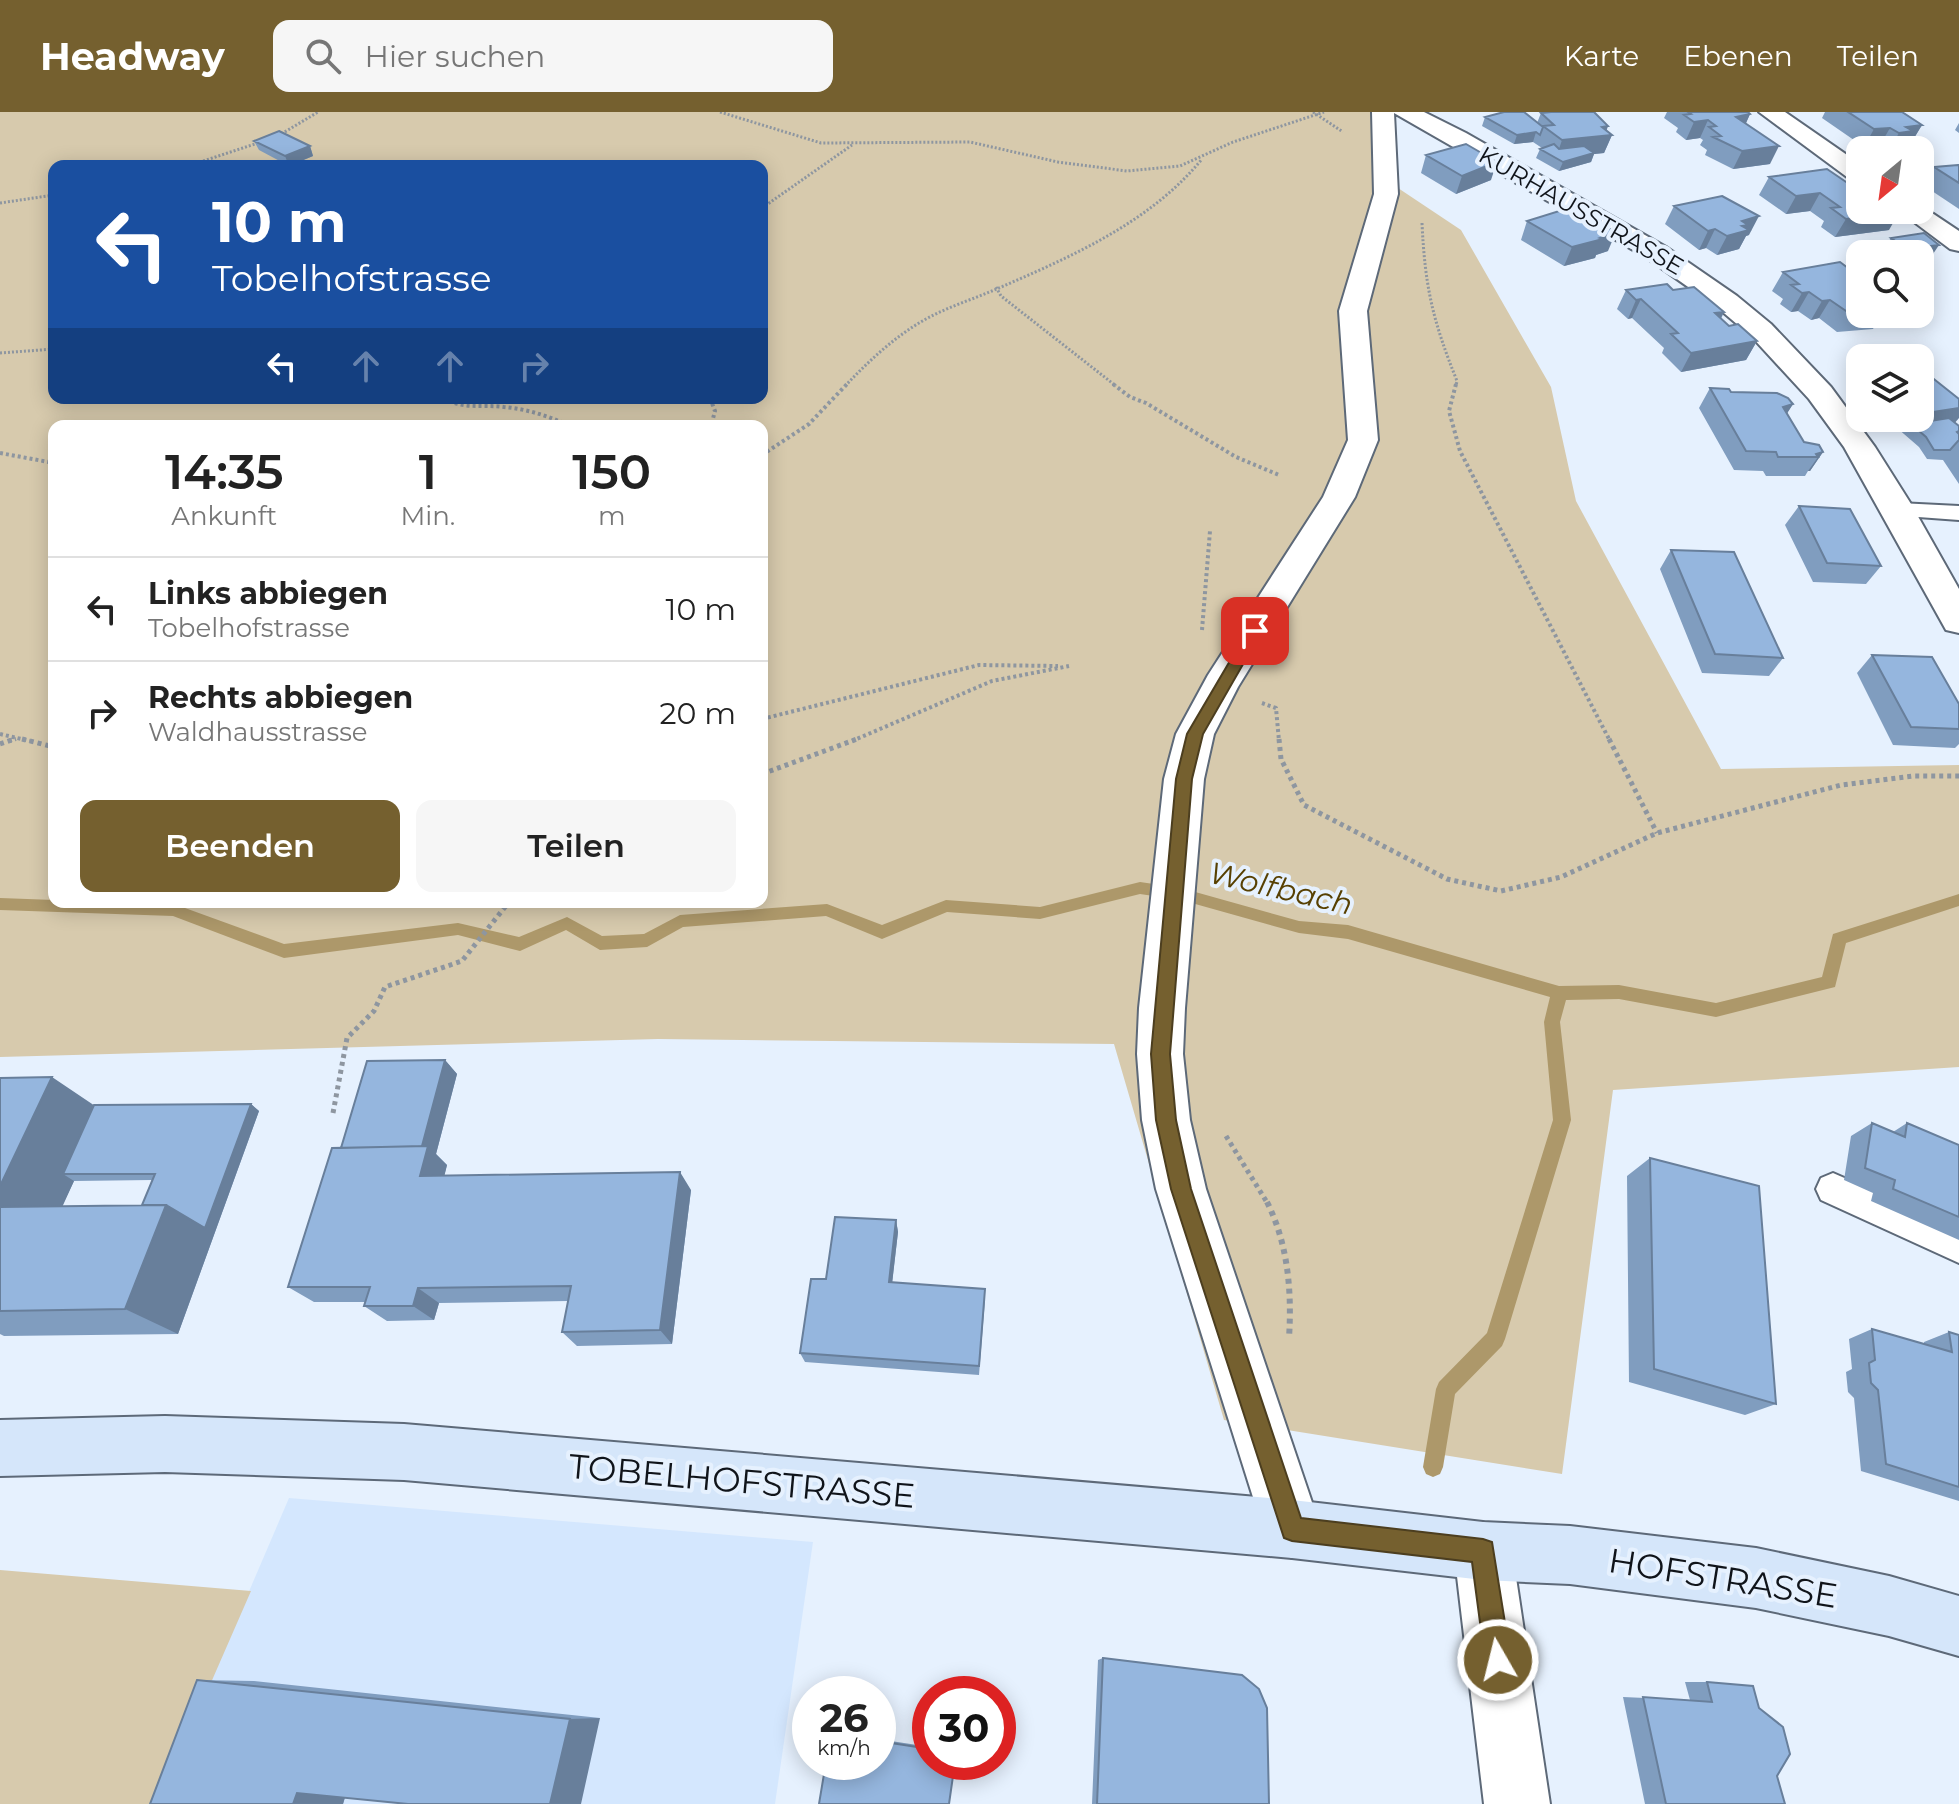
<!DOCTYPE html>
<html lang="de">
<head>
<meta charset="utf-8">
<style>
	body { margin:0; font-family:Montserrat,sans-serif; background:#f6f6f6; color:#222; height:100vh; display:flex; flex-direction:column; font-size:30px; white-space:nowrap }
	* { box-sizing:border-box; margin:0 }
	p { font-size:26px; color:#767676 }
	.icon { flex:none; width:44px; height:44px; fill:none; stroke:currentColor; stroke-width:2; stroke-linecap:round; stroke-linejoin:round }
	.map { position:relative; flex:1; overflow:hidden }
	.drawer { position:absolute; left:48px; top:308px; width:720px; height:488px; display:flex; flex-direction:column; background:#fff; border-radius:16px; box-shadow:0 4px 20px #0003 }
	.drawer>* { flex:none }
	.guide { position:absolute; left:48px; top:48px; width:720px; height:244px; border-radius:16px; box-shadow:0 4px 20px #0003; background:#1a4fa0; color:#fff; overflow:hidden }
	.needle { width:52px; rotate:209deg }
	.controls { position:absolute; left:1846px; top:24px; display:grid; gap:16px }
	.controls a { display:grid; place-items:center; width:88px; height:88px; border-radius:16px; background:#fff; box-shadow:0 4px 20px #0003; font-size:40px }
	.speed { position:absolute; left:792px; top:1564px; display:flex; gap:16px; font-size:40px; font-weight:700; text-align:center }
	.speed>* { display:grid; place-content:center; width:104px; height:104px; border-radius:50%; background:#fff; box-shadow:0 4px 20px #0003; line-height:1 }
	.speed small { font-size:20px; font-weight:400 }
	.speed .limit { border:12px solid #d22; background:#fff; color:#111 }
	.pin { position:absolute; display:grid; place-items:center; width:68px; height:68px; color:#fff; margin:-34px; border-radius:16px; box-shadow:0 4px 12px #0006 }
	.me { position:absolute; width:88px; margin:-44px; rotate:352deg; stroke-linejoin:round; filter:drop-shadow(0 0 6px #0008) }
	.turn { display:flex; align-items:center; gap:28px; height:168px; padding:0 32px; font-size:36px }
	.turn .icon { width:104px; height:104px; stroke-width:2.5 }
	.turn b { display:block; font-size:56px; line-height:68px }
	.lanes { display:flex; align-items:center; height:76px; padding:0 32px; background:#0003; justify-content:center; gap:40px; direction:ltr }
	.lanes .off { opacity:.35 }
	.eta { display:flex; justify-content:space-evenly; align-items:center; height:136px; text-align:center }
	.eta b { font-size:48px; font-weight:600; line-height:56px }
	.action { display:flex; gap:16px; margin-top:auto; padding:16px 32px }
	.action a { flex:1; height:92px; border-radius:16px; background:#75602f; color:#fff; font-size:32px; font-weight:600; line-height:92px; text-align:center }
	.action a+a { background:#f6f6f6; color:#222 }
	ul { padding:0; list-style:none }
	li { display:flex; align-items:center; gap:24px; height:104px; padding:0 32px; border-top:2px solid #e0e0e0 }
	li div { flex:1 }
	li b { display:block; font-size:30px }
	li em { font-style:normal }
	header { display:flex; align-items:center; gap:48px; box-sizing:border-box; height:112px; padding:0 40px; background:#75602f; color:#fff }
	header strong { font-size:38px }
	nav { display:flex; gap:44px; margin-inline-start:auto; font-size:28px }
	.search { width:560px; height:72px; background:#f6f6f6; display:flex; align-items:center; gap:20px; box-sizing:border-box; padding:0 28px; border-radius:16px; color:#767676; font-size:30px }
	.map>svg:first-child { display:block }
	.built { fill:#d4e7fe }
	.green { fill:#d7caad; fill-rule:evenodd }
	.lines { fill:none; stroke-linecap:round; stroke-linejoin:round }
	.stream { fill:#ad986a; fill-rule:evenodd }
	.service-casing { stroke:#5d6978; stroke-width:4 }
	.minor-casing { stroke:#5d6978; stroke-width:4 }
	.secondary-casing { stroke:#5d6978; stroke-width:4 }
	.path-far3 { stroke:#8e96a0; stroke-width:3; stroke-dasharray:2 2; stroke-linecap:butt }
	.path-far2 { stroke:#8e96a0; stroke-width:4; stroke-dasharray:3 3; stroke-linecap:butt }
	.path-far1 { stroke:#8e96a0; stroke-width:5; stroke-dasharray:4 4; stroke-linecap:butt }
	.path { stroke:#8e96a0; stroke-width:6; stroke-dasharray:5 5; stroke-linecap:butt }
	.service { fill:#fff; fill-rule:evenodd }
	.minor { fill:#fff; fill-rule:evenodd }
	.secondary { fill:#d5e6fa; fill-rule:evenodd }
	.wall { fill:#809dbf; fill-rule:evenodd }
	.shaded-wall { fill:#687f9b }
	.building { fill:#95b6de; stroke:#687f9b; stroke-width:2 }
	.route { fill:#75602f; stroke:#4c3e1f; stroke-width:2 }
	.labels { text-anchor:middle; stroke-width:8; stroke-linejoin:round; paint-order:stroke }
	.far-street-label { font-size:24px; fill:#10141a; stroke:#e6f1fe }
	.water-label { font-size:30px; font-style:italic; fill:#574002; stroke:#e6f1fe }
	.near-street-label { font-size:34px; fill:#10141a; stroke:#e6f1fe }
</style>
</head>
<body>
<header>
<strong>Headway</strong>
<div class="search"><svg class="icon" aria-label="search" viewBox="0 0 24 24"><circle cx="10" cy="10" r="6"/><path d="M15 15l6 6"/></svg>Hier suchen</div>
<nav><a>Karte</a><a>Ebenen</a><a>Teilen</a></nav>
</header>
<div class="map">
<svg width="1959" height="1692" viewBox="0 0 1959 1692">
	<rect width="100%" height="100%" fill="#e6f1fe"/>
	<path class="built" d="M289,1386l524,44 -38,262h-617z"/>
	<path class="green" d="M0,0h1373l4,62 84,56 90,157 25,114 145,268 238,-4v302l-346,23 -51,384 -338,-54 -110,-376 -456,-5 -658,18zM54,54h708v232h-708zM54,314h708v476h-708z
		M0,1458l251,21 -93,213h-158z"/>
	<g class="lines">
		<path class="stream" d="M1140,770l41,6 118,33 49,4 211,61 60,-1 97,18 106,-26 11,-43 126,-40v12l-113,37 -11,44 -119,30 -97,-18 -53,1 -6,22 11,98 -66,219 -3,7 -47,48 -12,73 -3,7 -7,3 -7,-3 -3,-7 13,-78 3,-7 48,-49 66,-213 -9,-98 6,-25 -202,-58 -49,-6 -118,-33 -41,-6 -100,25 -93,-7 -65,27 -56,-23 -143,11 -36,20 -47,3 -34,-20 -46,21 -62,-16 -174,23 -111,-42 -173,-6v-12l54,2v2l120,2 110,40 174,-21 61,14 48,-20 35,19 42,-2 36,-19 147,-11 55,21 64,-25 94,7z"/>
		<g class="service-casing">
			<path id="service" d="M1899,391l60,3v14l-68,-5 -3,-5 3,-5z
				M1833,1061l126,55v35l-138,-63 -5,-11 5,-11z"/>
		</g>
		<g class="minor-casing">
			<path id="minor" d="M1372,0h52l42,21 200,114 71,49 34,28 60,63 44,60 36,57 48,85v44l-13,-3 -102,-183 -35,-48 -58,-63 -33,-28 -71,-50 -253,-145 4,81 -31,117 11,129 -23,57 -117,190 -24,47 -10,45 -19,229 -2,46 7,66 16,69 115,340 -8,21 -21,8 -21,-8 -8,-21 -107,-340 -14,-69 -5,-66 2,-46 25,-229 12,-45 32,-59 115,-178 25,-57 -9,-129 35,-117z
				M1759,0h26l75,52v18l-9,-2z
				M1920,93l39,26v20l-9,-2 -52,-39h22z
				M1483,1410l21,8 8,21 38,253h-66l-30,-253 8,-21z"/>
		</g>
		<g class="secondary-casing">
			<path id="secondary" d="M165,1304l239,8 888,76 191,22 87,4 186,22 133,28 70,20v60l-70,-20 -133,-28 -186,-24 -87,-4 -191,-22 -888,-78 -239,-8 -165,4v-56z"/>
		</g>
		<path class="path-far3" d="M720,0l101,31 149,-1 88,20 69,9 53,-5 53,-24 91,-30
			M1313,0l30,20
			M278,24l40,-24
			M188,54l73,-24
			M0,91l54,-8
			M762,96l90,-63
			M1422,111c3,65 11,98 35,158l-1,5
			M996,175l5,9 115,90
			M0,241l54,-4
			M845,274c23,-24 46,-46 74,-63 23,-14 49,-22 73,-32 76,-33 157,-67 210,-132"/>
		<path class="path-far2" d="M1113,272l17,13 16,6 90,54 43,18
			M1456,272l-7,27 11,40 150,290
			M444,286c19,12 38,6 60,9 23,2 45,9 66,19
			M710,286l5,13 -4,15
			M0,341l54,10
			M762,343l47,-31 38,-40
			M1202,518l8,-99
			M1262,591l14,5 3,33
			M762,607l217,-54 79,1
			M0,622l30,7
			M9,629l7,-2
			M852,629l140,-60 77,-15"/>
		<path class="path-far1" d="M22,627l32,8
			M1279,627l2,20 23,46 143,74 54,12 60,-14 96,-44 184,-48 72,-9h46
			M1609,627l48,94
			M0,632l15,-5
			M762,662l95,-35
			M333,1001l14,-75 27,-27 11,-24 77,-26 47,-59
			M1226,1024l42,68"/>
		<path class="path" d="M1267,1090c21,42 25,89 22,136"/>
		<use href="#service" class="service"/>
		<use href="#minor" class="minor"/>
		<use href="#secondary" class="secondary"/>
	</g>
	<path class="wall" d="M1667,0h81l2,2 -4,9 24,41 -37,5 -28,-14 2,-5 -7,-5 3,-5 -3,-2 -14,2 -10,-8 2,-4 -14,-10z
		M1825,0h77l20,13 -11,18h-5l-3,6 -17,1 -6,-5 -16,2 -42,-29z
		M1541,1l65,18 6,4 -8,18 -10,1 -3,8 -32,9 -23,-13 4,-9 2,-1 -9,-6 -19,2 -32,-18 3,-9 52,6z
		M1959,11v10l-4,-3z
		M254,29l56,5 3,10 -24,10 -30,-16z
		M1426,43l65,25 -35,14 -35,-21z
		M1959,53v44l-36,-24 11,-18z
		M1827,57l62,61 -54,7 -14,-10 3,-6 -14,-10 -24,3 -27,-19 10,-18z
		M1674,94l75,29 -3,1 -7,13 -22,6 -11,-7 -7,2 -34,-26z
		M1527,109l81,30 -12,4 -1,3 -31,8 -43,-26z
		M1891,126l42,16h-39l-9,-7z
		M1783,160l77,5v37h32l-7,9 -10,2 -2,4 -36,3 -18,-14 -8,2 -13,-9 -7,1 -11,-8 3,-5 -11,-8z
		M1626,178h47l51,22 -3,7 8,7 28,15 -11,19 -65,12 -19,-19 2,-5 -32,-30 -4,1 -11,-10z
		M1710,276l83,16 -6,9 17,29 19,10 -13,19h-2l-3,5h-39l-3,-5 -29,-1 -35,-62z
		M1891,306h29l35,5 4,3v58l-16,-24 -16,-1 -8,-12 -30,-26z
		M1799,394l82,60 -15,18 -53,-2 -28,-57z
		M1671,438l112,108 -14,18 -67,-3 -42,-104z
		M1872,543l87,49v40l-4,4 -62,-3 -36,-72z
		M445,948l12,14 -21,80 11,11 -3,11 247,14 -19,154 -95,2 -15,-14 6,-31 -129,2 -5,17 -47,1 -23,-15 2,-4h-52l-26,-15 53,-139z
		M251,992l8,7 -81,223 -174,2 -4,-2v-23l94,-206zM152,1068l-10,25 -80,1 12,-25z
		M1872,1011l21,9 14,-9 52,22v95l-88,-39 2,-8 -29,-13 7,-44z
		M1650,1046l126,246 -31,11 -116,-33 -2,-206z
		M896,1108l2,12 -6,51 93,17 -6,75 -174,-13 -5,-9z
		M1872,1217l52,15v-2l25,-10 10,3v166l-98,-30 -7,-73 -6,-6 -2,-20 6,-3 -3,-30z
		M1103,1546l166,146h-177l6,-144z
		M197,1568l57,1 346,37 -255,80 -2,6h-193z
		M1685,1570h22l70,94 8,28h-140l-22,-107 67,3z
		M878,1627l52,8v15h-52z"/>
	<path class="shaded-wall" d="M1750,2l-8,18 -6,-15z
		M1708,8l-8,18 -14,2 8,-18z
		M1922,13l-11,18h-5l-3,6 -14,1 10,-17 7,-6z
		M1608,14l-3,9h7l-8,18 -10,1 -3,8 -32,9 4,-9 25,-7 -32,3 6,-18 40,-13z
		M1890,16l-10,17 -16,2 10,-18z
		M1536,20l-3,10 -19,2 3,-9z
		M310,34l3,10 -24,10 -4,-10z
		M1779,34l-9,18 -37,5 9,-18z
		M1497,50l-6,18 -35,14 6,-18z
		M1820,81l-10,18 -24,3 10,-18z
		M1900,99l-11,19 -54,7 11,-18z
		M1759,104l-10,19 -3,1 -7,13 -22,6 10,-19 15,-15z
		M1715,117l-9,19 -7,2 9,-19z
		M1616,120l-8,19 -12,4 -1,3 -31,8 8,-19z
		M1939,133l-6,9 -13,2v-2h-17l4,-5z
		M1809,180l-11,19 -7,1 11,-19z
		M1641,187l-9,19 -4,1 8,-19z
		M1830,188l-11,18 -8,2 11,-19z
		M1724,200l-10,18 1,-17z
		M1883,202h9l-7,9 -10,2z
		M1757,229l-11,19 -65,12 10,-19z
		M1793,292l-12,19 2,-16z
		M1959,296v10l-6,7 -42,-1 4,-6h5v-4z
		M1823,340l-13,19h-2l10,-14 -2,-3z
		M445,948l12,14 -21,80 11,11 -7,29 -20,-18v-23z
		M52,965l52,35 -41,62 11,7 -25,55 -49,-24v-26z
		M251,992l8,7 -81,223 -53,-25 41,-104z
		M680,1060l11,18 -19,154 -12,-14z
		M896,1108l2,12 -7,61 -2,-11z
		M418,1176l21,15 -5,17 -21,-14z
		M600,1606l-19,86h-31l20,-85z
		M348,1673l-5,19h-50l4,-11z"/>
	<path class="building" d="M1504,0h20l19,15 -3,8 -4,-3 -19,3 -32,-18z
		M1551,0h43l14,14 -6,1 10,8 -50,5 -19,-14 11,-1 -13,-12z
		M1688,0h60l2,2 -14,3 43,29 -37,5 -29,-14 8,-1 -12,-9 7,-1 -8,-6 -14,2 -10,-7 7,-1z
		M1848,0h54l20,13 -16,2 7,4 -14,2 -9,-5 -16,1z
		M279,19l31,15 -25,10 -31,-15z
		M1466,32l31,18 -35,14 -36,-21z
		M1554,32l5,5 25,-3 10,7 -31,9 -23,-13z
		M1959,53v18l-25,-16 24,-2z
		M1827,57l28,19 5,-1v23h38l2,1 -54,8 -15,-11 9,-1 -20,-14 -24,3 -27,-19z
		M1722,84l37,20 -17,5 6,4 -6,1 7,4 -22,6 -12,-7 -7,2 -34,-25z
		M1572,95l29,14v3l15,8 -16,6 3,1 -31,8 -45,-26z
		M1924,121l15,12 -32,4 -16,-11z
		M1840,150l20,15v35l-11,1 -19,-13 -8,1 -13,-9 -7,1 -11,-8 8,-1 -16,-12z
		M1667,172l6,6 21,-3 30,25 -9,1 14,13 9,-2 19,17 -66,12 -20,-19 7,-1 -37,-34 -5,1 -10,-10z
		M1925,260l34,27v9l-39,6v-41z
		M1710,276l19,1 2,3 46,1 11,5 5,6 -10,3 21,35 15,3 4,7 -7,2 2,3h-40l-2,-5 -30,-1z
		M1949,306l10,8v5l-2,1 2,2v6l-9,10h-16l-8,-13 -15,-13z
		M1799,394l51,3 31,57 -54,-3z
		M1671,438l63,2 49,106 -68,-4z
		M1872,543l60,2 27,47v25l-48,-2z
		M445,948l-23,86 -81,2 26,-87z
		M52,965l-52,109v-108z
		M251,992l-46,124 -39,-23h-24l13,-31h-92l31,-69z
		M1872,1011l33,14 2,-14 52,22v72l-66,-28 2,-9 -30,-12z
		M428,1034l-8,30 260,-4 -20,158 -98,2 9,-46 -153,2 -5,18h-49l6,-19h-82l44,-139z
		M1650,1046l109,28 17,218 -122,-35z
		M166,1093l-41,104 -125,2v-104z
		M835,1105l61,3 -7,62 96,7 -6,77 -179,-13 11,-74h15z
		M1872,1217l80,23 -3,-20 10,3v152l-73,-23 -8,-74 -7,-7 -2,-20 6,-3z
		M1103,1546l139,17 17,14 8,19 2,96h-172z
		M197,1568l373,39 -20,85h-142l-111,-11 -4,11h-143z
		M1707,1570l46,4 6,22 24,19 7,27 -13,22 8,28h-119l-23,-107 69,5z
		M878,1629l52,8v13h25l-6,42h-130l7,-42h52z"/>
	<path class="route" d="M1255,514l7,5 -59,103 -11,45 -22,275 6,66 15,69 110,329 182,21 9,3 19,118 -4,9 -9,3 -9,-3 -4,-9 -13,-98 -180,-21 -8,-3 -113,-349 -15,-69 -5,-66 25,-275 11,-45 63,-107z"/>
	<g class="labels">
		<g class="far-street-label">
			<text transform="translate(1581 99) rotate(30)" y="8">KURHAUSSTRASSE</text>
		</g>
		<g class="water-label">
			<text transform="translate(1281 777) rotate(13)" y="10">Wolfbach</text>
		</g>
		<g class="near-street-label">
			<text transform="translate(742 1369) rotate(5)" y="12">TOBELHOFSTRASSE</text>
			<text transform="translate(1723 1466) rotate(9)" y="12">HOFSTRASSE</text>
		</g>
	</g>
</svg>
<div class="controls">
<a><svg class="needle" viewBox="-14 -14 28 28"><path d="M0-13l5 13h-10z" fill="#e53935"/><path d="M0 13l5-13h-10z" fill="#767676"/></svg></a>
<a><svg class="icon" aria-label="search" viewBox="0 0 24 24"><circle cx="10" cy="10" r="6"/><path d="M15 15l6 6"/></svg></a>
<a><svg class="icon" aria-label="layers" viewBox="0 0 24 24"><path d="M12 4l9 5-9 5-9-5zM3 14l9 5 9-5"/></svg></a>
</div>
<div class="speed"><div>26<small>km/h</small></div><div class="limit">30</div></div>
<div class="pin" style="left:1255px;top:519px;background:#d93025"><svg class="icon" aria-label="arrive" viewBox="0 0 24 24"><path d="M6 21V4h12l-3 4 3 4H6"/></svg></div>
<svg class="me" style="left:1498px;top:1548px" viewBox="-20 -20 40 40"><circle r="17" fill="#75602f" stroke="#fff" stroke-width="3"/><path d="M0-11L8 9 0 5-8 9z" fill="#fff"/></svg>
<div class="guide">
<div class="turn"><svg class="icon" aria-label="left" viewBox="0 0 24 24"><path d="M17 20v-9H6M10 6l-5 5 5 5"/></svg><div><b>10 m</b>Tobelhofstrasse</div></div>
<div class="lanes"><svg class="icon" aria-label="left" viewBox="0 0 24 24"><path d="M17 20v-9H6M10 6l-5 5 5 5"/></svg><svg class="icon off" aria-label="ahead" viewBox="0 0 24 24"><path d="M12 20V5M6 11l6-6 6 6"/></svg><svg class="icon off" aria-label="ahead" viewBox="0 0 24 24"><path d="M12 20V5M6 11l6-6 6 6"/></svg><svg class="icon off" aria-label="right" viewBox="0 0 24 24"><path d="M7 20v-9h11M14 6l5 5-5 5"/></svg></div>
</div>
<section class="drawer">
<div class="eta">
<div><b>14:35</b><p>Ankunft</p></div>
<div><b>1</b><p>Min.</p></div>
<div><b>150</b><p>m</p></div>
</div>
<ul>
<li><svg class="icon" aria-label="left" viewBox="0 0 24 24"><path d="M17 20v-9H6M10 6l-5 5 5 5"/></svg><div><b>Links abbiegen</b><p>Tobelhofstrasse</p></div><em>10 m</em></li>
<li><svg class="icon" aria-label="right" viewBox="0 0 24 24"><path d="M7 20v-9h11M14 6l5 5-5 5"/></svg><div><b>Rechts abbiegen</b><p>Waldhausstrasse</p></div><em>20 m</em></li>
</ul>
<div class="action"><a>Beenden</a><a>Teilen</a></div>
</section>
</div>
</body>
</html>
